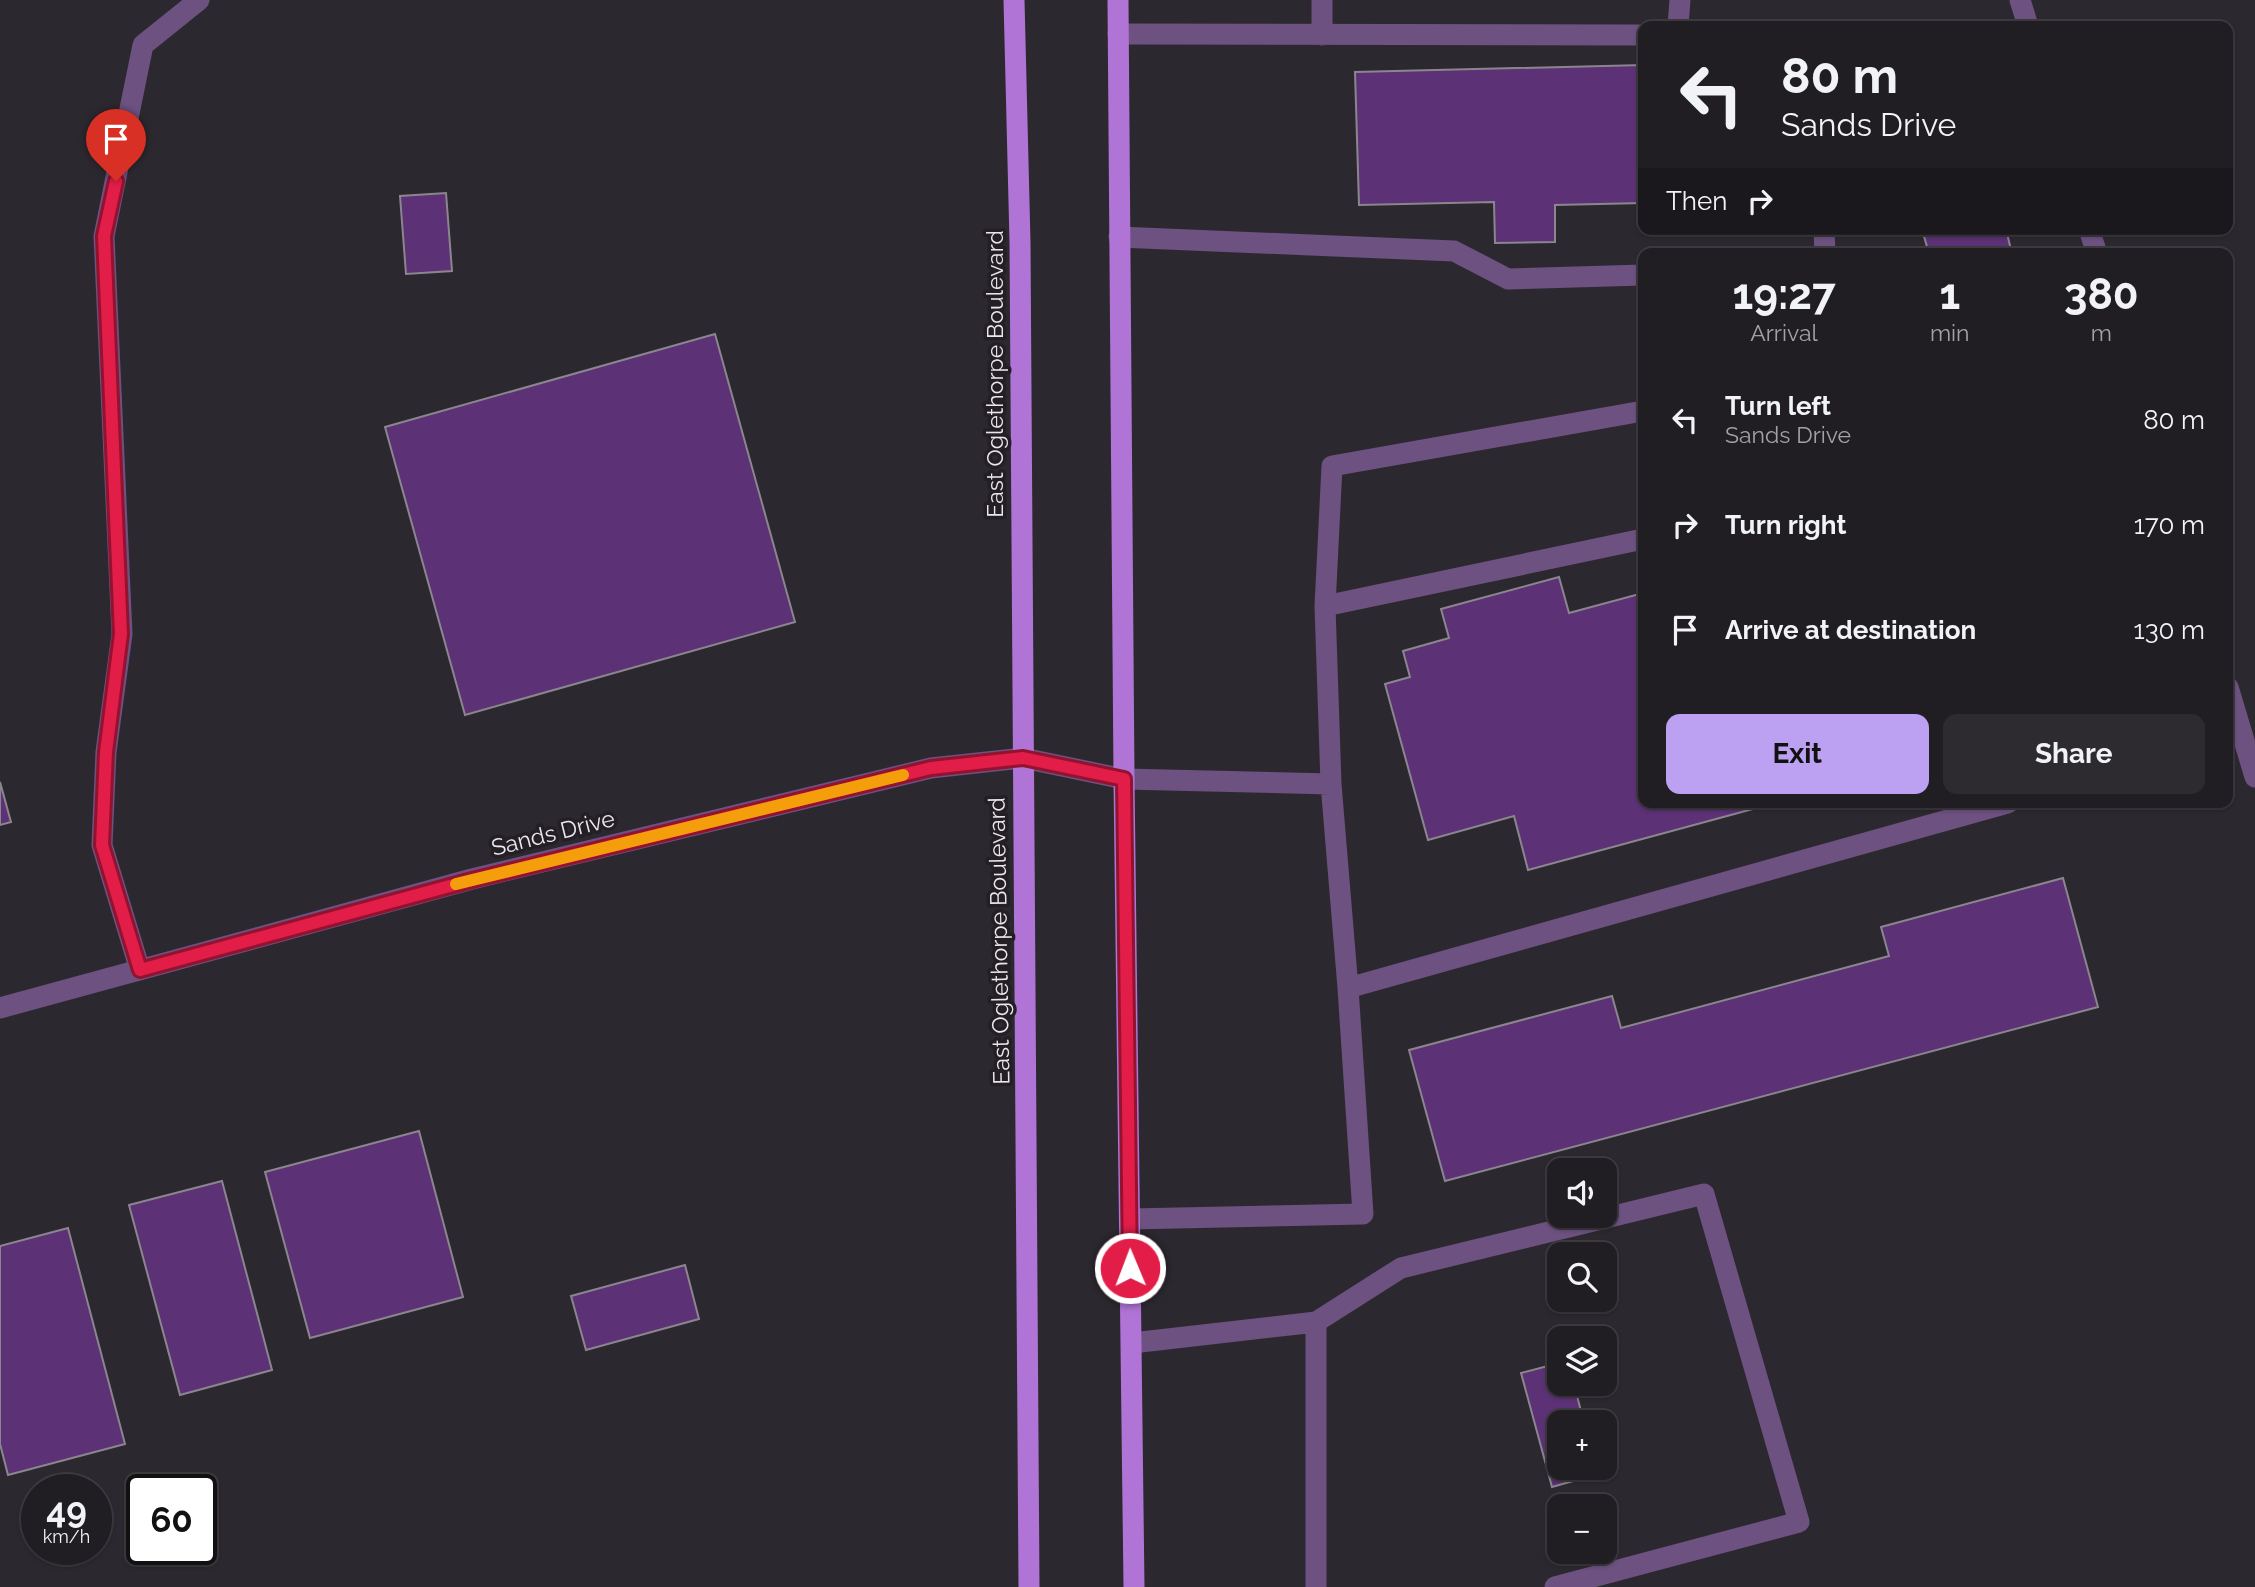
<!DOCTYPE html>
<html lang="en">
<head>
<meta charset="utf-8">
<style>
	body { margin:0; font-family:Raleway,sans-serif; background:#2d2b30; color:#f1f3f6; height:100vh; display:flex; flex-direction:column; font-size:26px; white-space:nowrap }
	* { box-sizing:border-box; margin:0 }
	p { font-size:23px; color:#a2a2a6 }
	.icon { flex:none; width:38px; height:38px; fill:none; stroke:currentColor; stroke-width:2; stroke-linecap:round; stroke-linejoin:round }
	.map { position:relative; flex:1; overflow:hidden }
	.details { position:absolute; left:1638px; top:248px; width:595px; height:560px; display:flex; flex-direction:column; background:#211e23; border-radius:14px; box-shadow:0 2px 5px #0004,0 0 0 2px #3e3c41 }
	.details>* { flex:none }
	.banner { position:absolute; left:1638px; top:21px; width:595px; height:214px; border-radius:14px; box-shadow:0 2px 5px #0004,0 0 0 2px #3e3c41; background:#211e23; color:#f1f3f6; overflow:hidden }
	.controls { position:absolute; left:1547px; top:1158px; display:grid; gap:14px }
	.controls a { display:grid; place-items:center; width:70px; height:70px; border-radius:14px; background:#211e23; box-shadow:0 2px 5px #0004,0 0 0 2px #3e3c41; font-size:35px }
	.speed { position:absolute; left:21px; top:1474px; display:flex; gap:14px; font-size:35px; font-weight:700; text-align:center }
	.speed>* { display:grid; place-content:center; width:91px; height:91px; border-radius:50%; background:#211e23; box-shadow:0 2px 5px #0004,0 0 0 2px #3e3c41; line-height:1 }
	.speed small { font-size:18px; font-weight:400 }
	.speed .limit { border:4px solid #111; border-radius:10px; background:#fff; color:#111 }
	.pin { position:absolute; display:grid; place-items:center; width:60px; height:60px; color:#fff; margin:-72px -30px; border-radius:50% 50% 50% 0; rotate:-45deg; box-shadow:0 0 7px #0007 }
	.pin .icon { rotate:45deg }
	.me { position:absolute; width:77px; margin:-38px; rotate:359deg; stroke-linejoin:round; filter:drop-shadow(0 0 5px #0008) }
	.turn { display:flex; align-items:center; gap:24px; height:147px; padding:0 28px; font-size:32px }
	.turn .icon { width:91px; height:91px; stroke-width:2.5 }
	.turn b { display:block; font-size:49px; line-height:60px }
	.then { display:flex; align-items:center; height:66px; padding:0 28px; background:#0003; gap:14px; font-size:26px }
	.eta { display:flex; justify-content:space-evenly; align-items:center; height:119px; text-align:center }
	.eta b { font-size:42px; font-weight:700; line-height:49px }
	.action { display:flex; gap:14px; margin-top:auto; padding:14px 28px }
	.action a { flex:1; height:80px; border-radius:14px; background:#bca0f2; color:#111; font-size:28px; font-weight:700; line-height:80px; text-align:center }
	.action a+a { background:#2d2b30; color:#f1f3f6 }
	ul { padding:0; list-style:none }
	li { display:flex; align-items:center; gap:21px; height:105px; padding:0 28px }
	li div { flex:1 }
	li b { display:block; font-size:26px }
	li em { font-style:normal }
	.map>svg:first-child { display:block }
	.building { fill:#5c3175; stroke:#8b868e; stroke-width:2 }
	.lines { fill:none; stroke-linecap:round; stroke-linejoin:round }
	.minor { stroke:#6d5180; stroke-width:21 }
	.major { stroke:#af74d5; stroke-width:21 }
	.route-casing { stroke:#92132f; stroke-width:18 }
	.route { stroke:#e11d48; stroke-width:12 }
	.slow { stroke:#f59e0b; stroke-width:12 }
	.labels { text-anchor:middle; stroke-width:7; stroke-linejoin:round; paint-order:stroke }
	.street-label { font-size:23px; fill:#eae7ec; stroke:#231f25 }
</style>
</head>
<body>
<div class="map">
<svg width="2255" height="1587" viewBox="0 0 2255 1587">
	<rect width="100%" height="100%" fill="#2c282f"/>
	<path class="building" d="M1643,65v138l-88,2v37l-60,1 -1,-41 -135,3 -4,-133z
		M446,193l6,78 -46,3 -6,-78z
		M1922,229h84l6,25h-83z
		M715,334l80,288 -330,93 -80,-288z
		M1559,577l10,36 74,-20v210h132l-247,67 -14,-54 -86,24 -43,-156 25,-7 -7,-26 46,-13 -8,-29z
		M0,782l11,40 -11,3z
		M2063,878l35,129 -653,174 -36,-131 203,-54 9,32 268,-72 -8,-29z
		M419,1131l44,166 -153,41 -45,-166z
		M222,1181l50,189 -92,25 -51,-190z
		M68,1228l57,216 -117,31 -8,-31v-198z
		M685,1265l14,54 -113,31 -15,-54z
		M1559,1363v21h15l10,39h-25v45h37l2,6 -46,13 -31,-114z"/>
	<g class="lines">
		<path class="minor" d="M1322,0v35
			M2020,0l8,26
			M1678,26l2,-26
			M1118,34l525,1
			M1824,229l1,25
			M2089,229l8,25
			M1119,237l335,14 54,28 135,-4
			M1643,411l-311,55 -7,140 6,178 17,204 660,-185
			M1325,606l318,-67
			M2228,687l27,90
			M140,970l-38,-125 4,-93 16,-118 -18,-398 39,-191 56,-45
			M0,1008l472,-129 459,-111 92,-10 101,21 207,5
			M1130,1219l233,-5 -15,-226
			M1316,1322v265
			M1132,1343l184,-21 85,-54 303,-74 95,328 -244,65"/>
		<path class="major" d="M1014,0l6,242 9,1345
			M1118,0l6,779 10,808"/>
	</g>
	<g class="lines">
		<g class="route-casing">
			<path id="route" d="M116,181l-12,55 17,398 -15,118 -4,93 38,125 332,-90 459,-112 92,-10 101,21 6,489"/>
		</g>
		<use href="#route" class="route"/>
		<path class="slow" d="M456,884l447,-109"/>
	</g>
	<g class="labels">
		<g class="street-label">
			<text transform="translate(995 374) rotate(-90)" y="8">East Oglethorpe Boulevard</text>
			<text transform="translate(553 833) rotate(-14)" y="8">Sands Drive</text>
			<text transform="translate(999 941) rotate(-91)" y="8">East Oglethorpe Boulevard</text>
		</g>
	</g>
</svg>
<div class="controls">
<a><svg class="icon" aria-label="sound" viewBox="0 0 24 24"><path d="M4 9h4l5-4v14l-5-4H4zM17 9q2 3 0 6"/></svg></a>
<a><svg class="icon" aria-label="search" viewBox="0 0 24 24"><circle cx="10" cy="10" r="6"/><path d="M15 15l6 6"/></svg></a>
<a><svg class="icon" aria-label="layers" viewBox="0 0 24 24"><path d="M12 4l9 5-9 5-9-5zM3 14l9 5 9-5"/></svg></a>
<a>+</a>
<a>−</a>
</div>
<div class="speed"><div>49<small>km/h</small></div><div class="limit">60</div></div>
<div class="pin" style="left:116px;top:181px;background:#d93025"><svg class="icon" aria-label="arrive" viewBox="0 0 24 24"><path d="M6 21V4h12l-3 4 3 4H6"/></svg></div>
<svg class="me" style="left:1130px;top:1268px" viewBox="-20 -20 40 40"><circle r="17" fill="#e11d48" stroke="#fff" stroke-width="3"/><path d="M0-11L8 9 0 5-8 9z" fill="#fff"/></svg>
<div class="banner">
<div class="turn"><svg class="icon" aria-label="left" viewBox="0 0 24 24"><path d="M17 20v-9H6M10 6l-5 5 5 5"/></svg><div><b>80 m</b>Sands Drive</div></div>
<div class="then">Then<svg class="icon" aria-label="right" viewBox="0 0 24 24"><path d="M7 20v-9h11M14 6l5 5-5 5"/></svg></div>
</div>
<section class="details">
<div class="eta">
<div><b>19:27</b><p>Arrival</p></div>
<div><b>1</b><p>min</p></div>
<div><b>380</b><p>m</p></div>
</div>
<ul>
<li><svg class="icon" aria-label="left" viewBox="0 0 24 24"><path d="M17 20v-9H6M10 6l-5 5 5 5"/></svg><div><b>Turn left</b><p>Sands Drive</p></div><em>80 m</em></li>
<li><svg class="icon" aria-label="right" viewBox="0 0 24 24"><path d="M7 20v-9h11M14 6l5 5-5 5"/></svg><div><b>Turn right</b></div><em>170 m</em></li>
<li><svg class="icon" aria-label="arrive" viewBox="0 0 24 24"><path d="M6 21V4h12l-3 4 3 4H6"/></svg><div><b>Arrive at destination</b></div><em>130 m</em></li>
</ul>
<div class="action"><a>Exit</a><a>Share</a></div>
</section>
</div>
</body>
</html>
